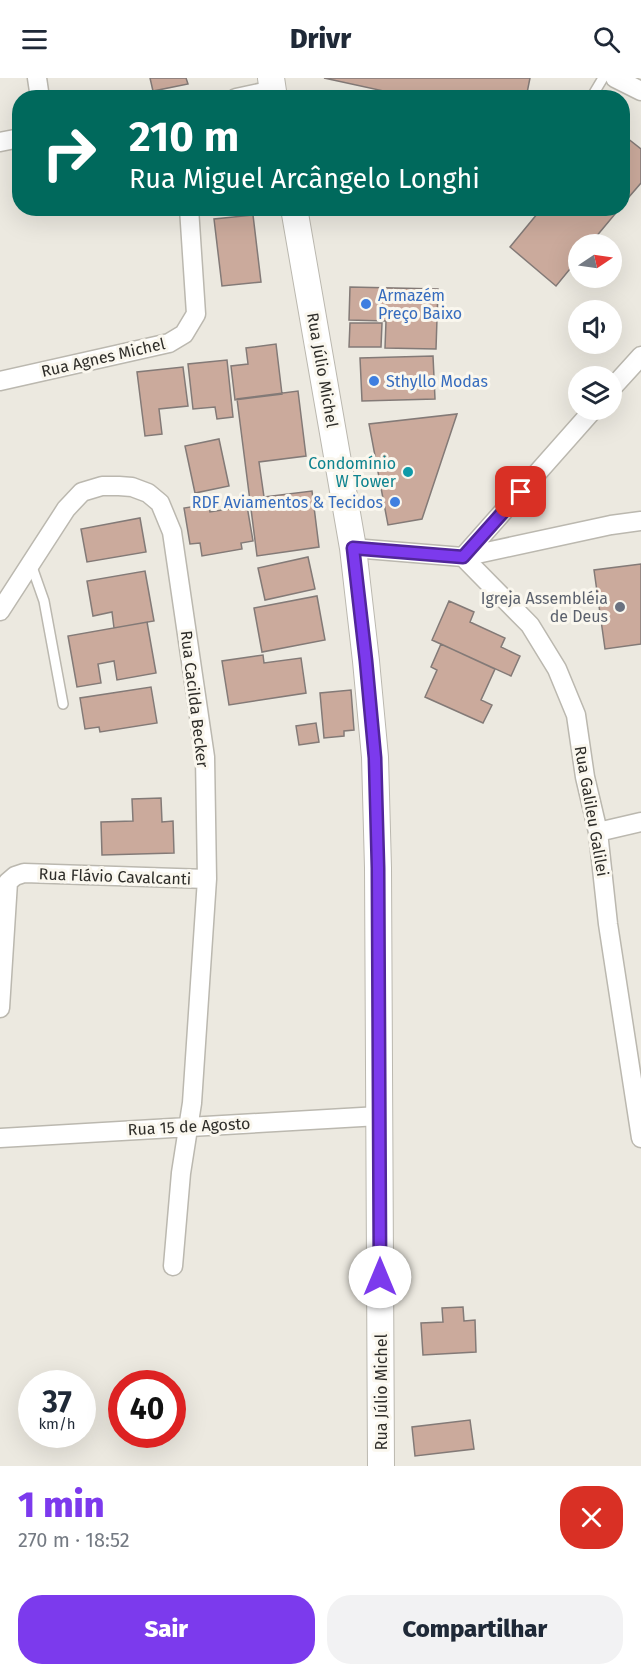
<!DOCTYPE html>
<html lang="pt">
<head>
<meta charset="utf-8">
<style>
	body { margin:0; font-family:"Fira Sans",sans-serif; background:#f2f2f3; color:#1f2937; height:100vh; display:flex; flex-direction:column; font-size:22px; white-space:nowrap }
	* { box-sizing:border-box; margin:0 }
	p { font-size:20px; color:#747a83 }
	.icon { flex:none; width:33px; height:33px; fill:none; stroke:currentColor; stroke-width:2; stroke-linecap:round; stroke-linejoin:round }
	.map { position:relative; height:1388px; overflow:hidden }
	.panel { display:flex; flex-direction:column; background:#fff; flex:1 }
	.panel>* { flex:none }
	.guide { position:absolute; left:12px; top:12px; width:618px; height:126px; border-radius:24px; box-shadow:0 6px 24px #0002; background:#00695c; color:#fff; overflow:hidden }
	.needle { width:39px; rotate:77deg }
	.tools { position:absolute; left:568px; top:156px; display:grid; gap:12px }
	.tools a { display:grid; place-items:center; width:54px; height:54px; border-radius:50%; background:#fff; box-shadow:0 6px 24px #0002; font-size:30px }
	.speed { position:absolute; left:18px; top:1292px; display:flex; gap:12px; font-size:30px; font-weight:700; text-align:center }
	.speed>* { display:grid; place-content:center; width:78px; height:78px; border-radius:50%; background:#fff; box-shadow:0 6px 24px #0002; line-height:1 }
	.speed small { font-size:15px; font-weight:400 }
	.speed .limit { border:9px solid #d22; background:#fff; color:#111 }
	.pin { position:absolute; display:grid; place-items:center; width:51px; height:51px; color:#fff; margin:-26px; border-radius:12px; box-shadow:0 3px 9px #0006 }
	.me { position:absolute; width:66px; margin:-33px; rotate:0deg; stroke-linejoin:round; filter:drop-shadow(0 0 4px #0008) }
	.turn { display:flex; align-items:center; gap:21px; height:126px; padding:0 18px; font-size:27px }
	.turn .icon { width:78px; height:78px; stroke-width:2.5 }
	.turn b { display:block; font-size:42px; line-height:51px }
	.round { display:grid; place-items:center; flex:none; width:63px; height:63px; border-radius:24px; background:#f2f2f3 }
	.head { display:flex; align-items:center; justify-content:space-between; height:102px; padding:0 18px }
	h1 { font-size:36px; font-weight:800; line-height:45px; color:#7c3aed }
	.button { display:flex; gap:12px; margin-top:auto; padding:12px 18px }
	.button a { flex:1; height:69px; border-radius:24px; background:#7c3aed; color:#fff; font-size:24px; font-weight:800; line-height:69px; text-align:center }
	.button a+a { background:#f2f2f3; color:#1f2937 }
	header { display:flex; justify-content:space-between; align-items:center; height:78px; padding:0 18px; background:#fff; font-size:27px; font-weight:800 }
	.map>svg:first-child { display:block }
	.building { fill:#cbaa9c; stroke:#837a77; stroke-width:1.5 }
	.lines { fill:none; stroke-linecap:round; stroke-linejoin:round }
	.lane-casing { stroke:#bbb8af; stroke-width:12 }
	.street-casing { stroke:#bbb8af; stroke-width:21 }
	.secondary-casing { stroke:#bbb8af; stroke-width:28 }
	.lane { stroke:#fff; stroke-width:9 }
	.street { stroke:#fff; stroke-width:18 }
	.secondary { stroke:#fff; stroke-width:26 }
	.route-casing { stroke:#51269a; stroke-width:15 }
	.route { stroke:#7c3aed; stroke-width:10 }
	.shop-dot { fill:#3f7fe0; stroke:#faf7ee; stroke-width:2 }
	.culture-dot { fill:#0f9aa8; stroke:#faf7ee; stroke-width:2 }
	.worship-dot { fill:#6b7280; stroke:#faf7ee; stroke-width:2 }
	.labels { text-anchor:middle; stroke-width:6; stroke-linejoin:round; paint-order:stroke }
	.shop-label { font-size:16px; fill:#366cbe; stroke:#faf7ee; text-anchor:start }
	.street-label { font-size:16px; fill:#2e2d29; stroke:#faf7ee }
	.culture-label { font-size:16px; fill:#0d838f; stroke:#faf7ee; text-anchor:end }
	.worship-label { font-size:16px; fill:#5b616d; stroke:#faf7ee; text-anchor:end }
</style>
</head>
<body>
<header><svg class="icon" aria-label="menu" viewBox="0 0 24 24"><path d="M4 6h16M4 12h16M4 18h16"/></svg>Drivr<svg class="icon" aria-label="search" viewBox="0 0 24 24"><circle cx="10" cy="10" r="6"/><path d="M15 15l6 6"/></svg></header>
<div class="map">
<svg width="641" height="1388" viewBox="0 0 641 1388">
	<rect width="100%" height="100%" fill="#ece9e0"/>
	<path class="building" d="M150,0h36l2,6 -35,7z
		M324,0h206l-4,20h-134l1,-5z
		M622,56l19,15v34l-19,22z
		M542,130h78l-30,36h-11v14l-23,28 -46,-39z
		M253,137l8,67 -39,4 -8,-67z
		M350,209l88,2 -2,60 -51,-1 1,-27 -37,-1z
		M350,245h32l-1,24h-32z
		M276,266l6,50 -47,6 -4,-34 17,-2 -2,-16z
		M433,278l2,43 -73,2 -2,-43z
		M227,282l6,57 -16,2 -2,-12 -22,2 -5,-45z
		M183,289l5,39 -29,3 3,25 -17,2 -8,-64z
		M298,313l8,65 -47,6 5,35 48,-6 7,56 -62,9 -20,-157z
		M457,336l-35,105 -34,6 -19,-101z
		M219,361l10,47 -34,7 -10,-47z
		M209,426l1,8 37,-6 6,35 -12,2 1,6 -40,7 -2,-13 -10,1 -6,-36z
		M140,440l6,34 -59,10 -6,-33z
		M308,479l7,32 -50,11 -7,-32z
		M641,486v80l-36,5 -11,-79z
		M145,493l9,50 -40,7 -2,-16 -19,4 -6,-35z
		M317,518l8,44 -63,12 -8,-44z
		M449,523l25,11 -4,10 35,16 -4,9 19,9 -9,20 -79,-36z
		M147,544l9,51 -39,7 -3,-19 -16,3 3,19 -24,4 -9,-51z
		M441,566l54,25 -14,31 11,5 -9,18 -58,-26 12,-27 -6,-3z
		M263,577l1,8 37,-5 5,35 -77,12 -7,-44z
		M151,609l6,36 -57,9 -1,-5 -14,2 -5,-31z
		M351,612l3,40 -10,1v5l-20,2 -4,-45z
		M316,645l3,19 -20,3 -3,-19z
		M161,720l1,24 11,-1 1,32 -72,2 -1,-33 32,-1 -1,-22z
		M463,1229l1,14 11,-1 1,32 -53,3 -2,-32 22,-1 -1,-14z
		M470,1342l4,29 -59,7 -3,-29z"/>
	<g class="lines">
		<g class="lane-casing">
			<path id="lane" d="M591,20l12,-20
				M31,486l13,37 19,103"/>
		</g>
		<g class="street-casing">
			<path id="street" d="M37,0l3,20
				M615,0l26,13
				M236,20l37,-8
				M0,64l20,-4
				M0,303l169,-38 15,-9 12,-20 -7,-106
				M612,310l29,-32
				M593,332l-130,147 67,68 27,44 19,46 9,62 13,55 10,92 33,214
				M353,470l110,9 148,-32 30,-4
				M0,533l66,-102 16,-17 20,-6h17l13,1 16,6 12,10 12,29 33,225 2,122 -15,224 -11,70 -8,93
				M598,754l43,-10
				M0,930l8,-126 7,-6 9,-3 183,6
				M0,1060l379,-22"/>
		</g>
		<g class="secondary-casing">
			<path id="secondary" d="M271,0l3,20
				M294,130l59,340 13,113 9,96 3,111 3,598"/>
		</g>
		<use href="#lane" class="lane"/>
		<use href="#street" class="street"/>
		<use href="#secondary" class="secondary"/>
	</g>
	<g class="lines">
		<g class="route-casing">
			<path id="route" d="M380,1199l-2,-409 -3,-110 -9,-97 -13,-113 110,9 58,-65"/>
		</g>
		<use href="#route" class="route"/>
	</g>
	<g class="shop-dot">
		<circle cx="366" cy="226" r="6"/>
		<circle cx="374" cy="303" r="6"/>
		<circle cx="395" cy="424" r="6"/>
	</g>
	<circle class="culture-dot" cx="408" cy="394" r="6"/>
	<circle class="worship-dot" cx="620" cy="529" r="6"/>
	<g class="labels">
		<g class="shop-label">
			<text x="378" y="223">Armazém<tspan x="378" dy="18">Preço Baixo</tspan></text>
			<text x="386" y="309">Sthyllo Modas</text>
			<text x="383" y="430" text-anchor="end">RDF Aviamentos &amp; Tecidos</text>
		</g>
		<g class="street-label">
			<text transform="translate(103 279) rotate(-13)" y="6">Rua Agnes Michel</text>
			<text transform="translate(323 292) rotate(80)" y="6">Rua Júlio Michel</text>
			<text transform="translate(195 621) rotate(83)" y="6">Rua Cacilda Becker</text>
			<text transform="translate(592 733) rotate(80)" y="6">Rua Galileu Galilei</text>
			<text transform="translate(115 798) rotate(2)" y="6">Rua Flávio Cavalcanti</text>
			<text transform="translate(189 1048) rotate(-3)" y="6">Rua 15 de Agosto</text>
			<text transform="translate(381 1314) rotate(-90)" y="6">Rua Júlio Michel</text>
		</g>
		<g class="culture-label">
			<text x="396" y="391">Condomínio<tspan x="396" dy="18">W Tower</tspan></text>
		</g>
		<g class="worship-label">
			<text x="608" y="526">Igreja Assembléia<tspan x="608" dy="18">de Deus</tspan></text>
		</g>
	</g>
</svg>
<div class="tools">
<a><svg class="needle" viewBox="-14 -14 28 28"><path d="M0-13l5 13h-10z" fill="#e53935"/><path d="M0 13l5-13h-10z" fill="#747a83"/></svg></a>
<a><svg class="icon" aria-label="sound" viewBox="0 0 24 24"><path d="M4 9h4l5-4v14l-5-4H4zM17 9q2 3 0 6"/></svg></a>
<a><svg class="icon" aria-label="layers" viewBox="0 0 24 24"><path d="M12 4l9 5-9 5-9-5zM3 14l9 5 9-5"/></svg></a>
</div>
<div class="speed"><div>37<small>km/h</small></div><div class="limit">40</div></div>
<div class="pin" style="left:521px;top:414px;background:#d93025"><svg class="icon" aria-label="arrive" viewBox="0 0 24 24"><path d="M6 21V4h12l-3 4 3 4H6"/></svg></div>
<svg class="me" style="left:380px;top:1199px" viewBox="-20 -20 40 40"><circle r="19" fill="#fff"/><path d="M0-13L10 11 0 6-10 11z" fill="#7c3aed"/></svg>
<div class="guide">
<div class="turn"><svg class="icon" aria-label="right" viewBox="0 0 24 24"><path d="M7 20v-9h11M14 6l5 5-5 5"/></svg><div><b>210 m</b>Rua Miguel Arcângelo Longhi</div></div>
</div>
</div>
<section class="panel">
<div class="head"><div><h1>1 min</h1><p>270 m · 18:52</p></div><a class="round" style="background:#d93025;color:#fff"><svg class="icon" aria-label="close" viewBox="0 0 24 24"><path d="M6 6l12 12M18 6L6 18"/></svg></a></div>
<div class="button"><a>Sair</a><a>Compartilhar</a></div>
</section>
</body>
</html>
